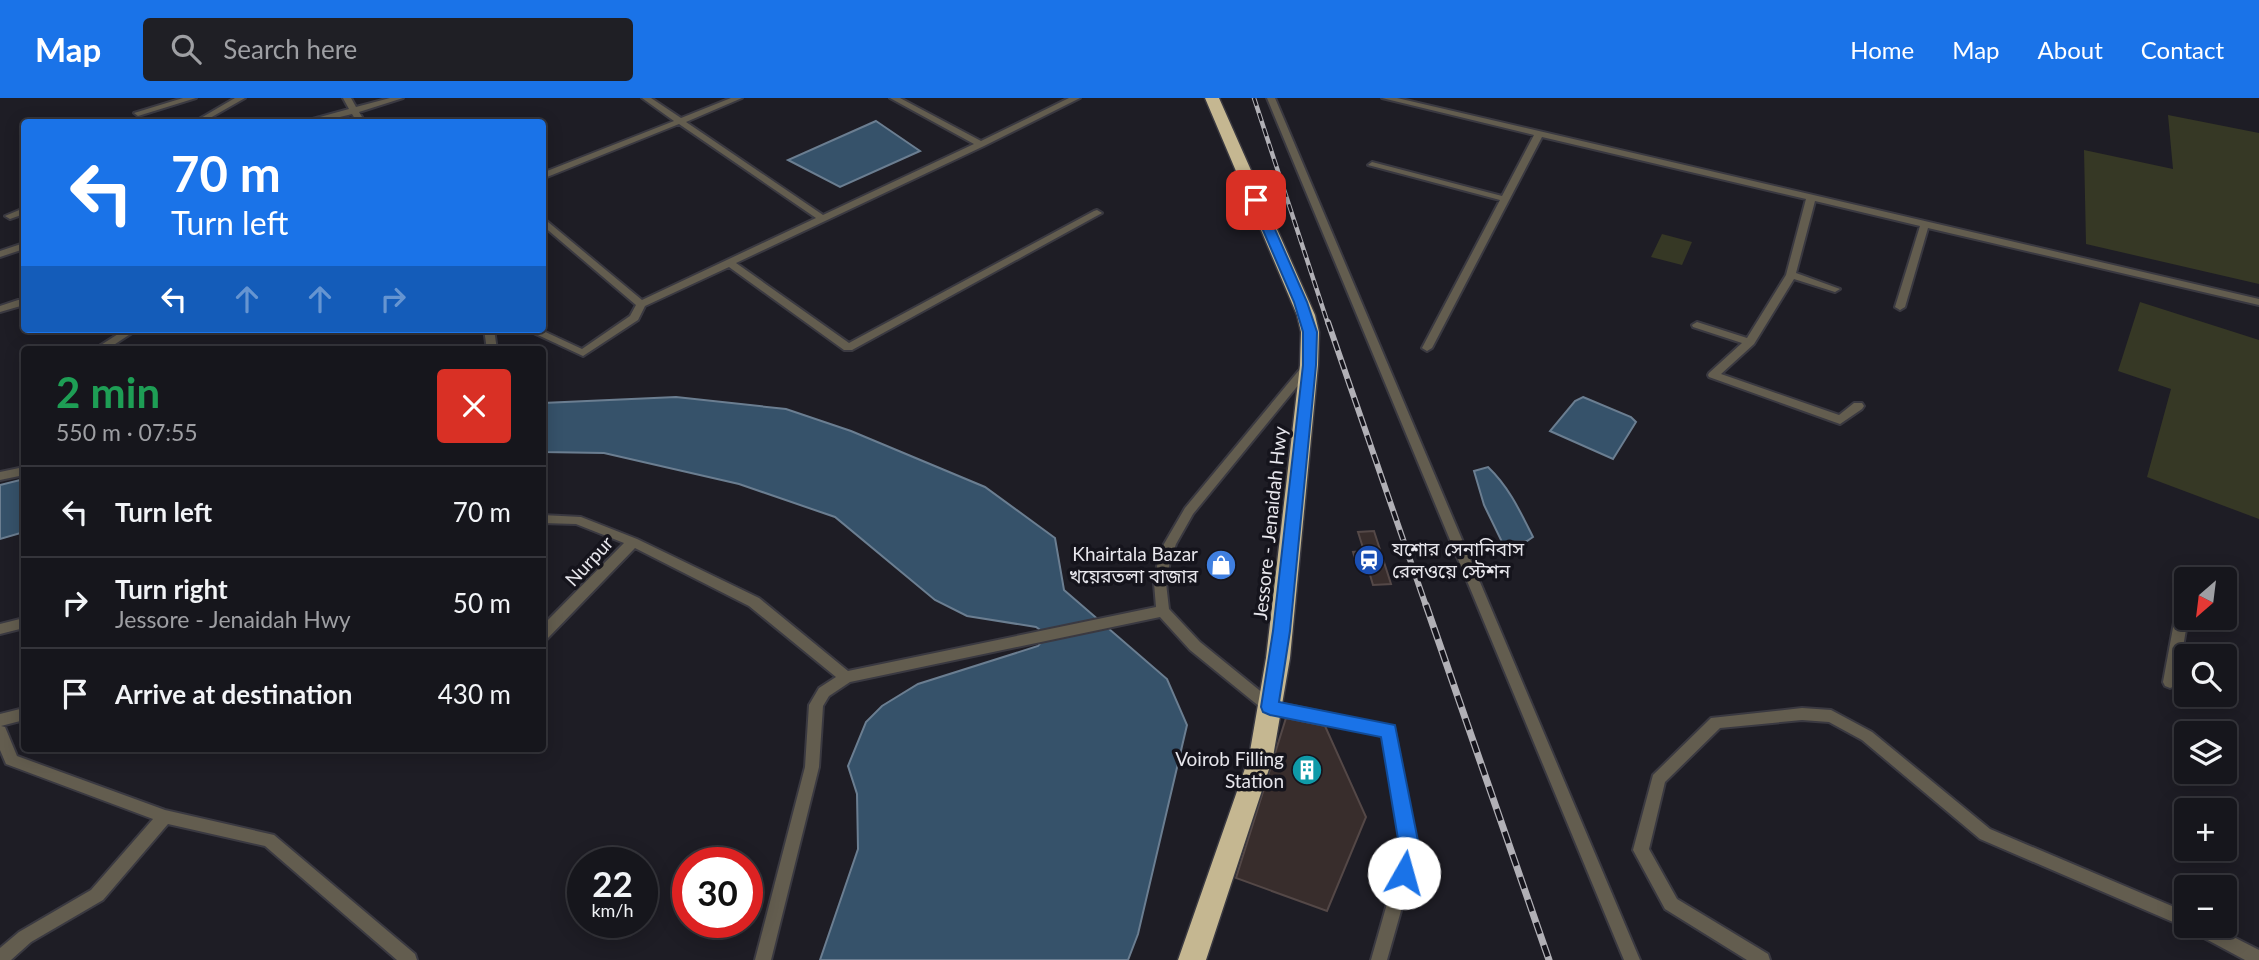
<!DOCTYPE html>
<html lang="en">
<head>
<meta charset="utf-8">
<style>
	body { margin:0; font-family:Lato,"Noto Sans Bengali",sans-serif; background:#1f1f25; color:#f1f3f6; height:100vh; display:flex; flex-direction:column; font-size:26px; white-space:nowrap }
	* { box-sizing:border-box; margin:0 }
	p { font-size:23px; color:#9e9fa3 }
	.icon { flex:none; width:38px; height:38px; fill:none; stroke:currentColor; stroke-width:2; stroke-linecap:round; stroke-linejoin:round }
	.map { position:relative; flex:1; overflow:hidden }
	.side { position:absolute; left:21px; top:248px; width:525px; height:406px; display:flex; flex-direction:column; background:#16161c; border-radius:7px; box-shadow:0 4px 18px #0003,0 0 0 2px #35353b }
	.side>* { flex:none }
	.top-card { position:absolute; left:21px; top:21px; width:525px; height:214px; border-radius:7px; box-shadow:0 4px 18px #0003,0 0 0 2px #35353b; background:#1a73e8; color:#fff; overflow:hidden }
	.needle { width:46px; rotate:208deg }
	.buttons { position:absolute; left:2174px; top:469px; display:grid; gap:14px }
	.buttons a { display:grid; place-items:center; width:63px; height:63px; border-radius:7px; background:#16161c; box-shadow:0 4px 18px #0003,0 0 0 2px #35353b; font-size:35px }
	.speed { position:absolute; left:567px; top:749px; display:flex; gap:14px; font-size:35px; font-weight:700; text-align:center }
	.speed>* { display:grid; place-content:center; width:91px; height:91px; border-radius:50%; background:#16161c; box-shadow:0 4px 18px #0003,0 0 0 2px #35353b; line-height:1 }
	.speed small { font-size:18px; font-weight:400 }
	.speed .limit { border:10px solid #d22; background:#fff; color:#111 }
	.pin { position:absolute; display:grid; place-items:center; width:60px; height:60px; color:#fff; margin:-30px; border-radius:14px; box-shadow:0 4px 10px #0006 }
	.me { position:absolute; width:77px; margin:-38px; rotate:7deg; stroke-linejoin:round; filter:drop-shadow(0 0 5px #0008) }
	.turn { display:flex; align-items:center; gap:24px; height:147px; padding:0 35px; font-size:32px }
	.turn .icon { width:91px; height:91px; stroke-width:2.5 }
	.turn b { display:block; font-size:49px; line-height:60px }
	.lanes { display:flex; align-items:center; height:66px; padding:0 35px; background:#0003; justify-content:center; gap:35px; direction:ltr }
	.lanes .off { opacity:.35 }
	.round { display:grid; place-items:center; flex:none; width:74px; height:74px; border-radius:7px; background:#1f1f25 }
	.headline { display:flex; align-items:center; justify-content:space-between; height:119px; padding:0 35px }
	h1 { font-size:42px; font-weight:700; line-height:52px; color:#1e9e55 }
	ul { padding:0; list-style:none }
	li { display:flex; align-items:center; gap:21px; height:91px; padding:0 35px; border-top:2px solid #35353b }
	li div { flex:1 }
	li b { display:block; font-size:26px }
	li em { font-style:normal }
	header { display:flex; align-items:center; gap:42px; box-sizing:border-box; height:98px; padding:0 35px; background:#1a73e8; color:#fff }
	header strong { font-size:33px }
	nav { display:flex; gap:38px; margin-inline-start:auto; font-size:24px }
	.search { width:490px; height:63px; background:#1f1f25; display:flex; align-items:center; gap:18px; box-sizing:border-box; padding:0 24px; border-radius:7px; color:#9e9fa3; font-size:26px }
	.map>svg:first-child { display:block }
	.green { fill:#363825 }
	.water { fill:#36526a; stroke:#6b7e91; stroke-width:2 }
	.building { fill:#382d2c; stroke:#544847; stroke-width:2 }
	.lines { fill:none; stroke-linecap:round; stroke-linejoin:round }
	.street-casing { stroke:#3a3941; stroke-width:4 }
	.highway-casing { stroke:#3a3941; stroke-width:3 }
	.street { fill:#635d4f; fill-rule:evenodd }
	.highway { fill:#c5b791; fill-rule:evenodd }
	.rail-far2-casing { stroke:#b1b0b6; stroke-width:4.5 }
	.rail-far1-casing { stroke:#b1b0b6; stroke-width:6 }
	.rail-casing { stroke:#b1b0b6; stroke-width:7 }
	.rail-far2 { stroke:#15141c; stroke-width:2.5; stroke-dasharray:8; stroke-linecap:butt }
	.rail-far1 { stroke:#15141c; stroke-width:3.5; stroke-dasharray:10; stroke-linecap:butt }
	.rail { stroke:#15141c; stroke-width:4.5; stroke-dasharray:12; stroke-linecap:butt }
	.route { fill:#1a73e8; stroke:#114b97; stroke-width:2 }
	.labels { text-anchor:middle; stroke-width:7; stroke-linejoin:round; paint-order:stroke }
	.street-label { font-size:19px; fill:#e7e6ec; stroke:#15141c }
	.poi-label { font-size:19px; fill:#e7e6ec; stroke:#15141c; text-anchor:end }
</style>
</head>
<body>
<header>
<strong>Map</strong>
<div class="search"><svg class="icon" aria-label="search" viewBox="0 0 24 24"><circle cx="10" cy="10" r="6"/><path d="M15 15l6 6"/></svg>Search here</div>
<nav><a>Home</a><a>Map</a><a>About</a><a>Contact</a></nav>
</header>
<div class="map">
<svg width="2259" height="862" viewBox="0 0 2259 862">
	<rect width="100%" height="100%" fill="#1e1d25"/>
	<path class="green" d="M2168,17l91,18v151l-173,-40 -2,-94 89,19z
		M1662,136l30,8 -10,23 -31,-8z
		M2140,204l119,38v179l-112,-42 24,-88 -53,-18z"/>
	<path class="water" d="M876,23l44,30 -80,36 -52,-27z
		M676,299l110,12 65,22 134,56 70,51 9,52 103,89 20,46 -49,209 -10,26h-308l38,-111 -1,-55 -9,-28 18,-44 16,-16 36,-22 120,-38 4,-5 1,-9 -7,-5 -69,-11 -32,-16 -100,-83 -96,-33 -135,-31 -61,-1v-49z
		M1583,299l48,20 5,5 -23,37 -63,-28 25,-30z
		M1488,369c21,20 32,44 45,70l-6,4 -25,1 -18,-37 -10,-34z
		M24,381v53l-24,7v-54z"/>
	<path class="building" d="M1374,433l17,53 -18,1 -5,-17 -10,1 -5,-17 11,-1 -6,-19z
		M1286,620l39,8 41,91 -39,94 -91,-33z"/>
	<g class="lines">
		<g class="street-casing">
			<path id="street" d="M183,0h13l-58,18 -4,-3z
				M235,0h10l-42,24h-9z
				M343,0h8l5,9 34,-9h13l-44,14 6,10h-8l-5,-8 -32,8h-12l1,-2 40,-11z
				M642,0h9l30,20 50,-20h11l-56,24 137,93 151,-71 -84,-46h10l81,43 88,-43h11l-96,48 -248,117 113,80 245,-132 3,-1 5,3 -250,137h-8l-115,-83 -84,39 -7,14 -55,36 -58,-27h14l43,20 48,-33 6,-11 -94,-80v-8l100,83 174,-82 -137,-94 -137,55v-6l132,-52z
				M1267,0h8l365,862h-16z
				M1382,0h15l862,201v6l-331,-77 -23,79 -5,3 -5,-3 25,-81 -105,-25 -19,72 44,16 -5,3 -41,-13 -40,65 -33,30 118,41 15,-12h8l2,3 -2,3 -22,15 -131,-47 -1,-2 1,-2 33,-30 -49,-16 -1,-2 5,-3 50,16 39,-63 20,-76 -264,-62 -110,211 -5,3 -5,-3 78,-148 -132,-35 4,-3 130,34 32,-61z
				M24,110v6l-14,5 -5,-3z
				M24,145v6l-24,8v-6z
				M18,202h6v5l-24,7v-6z
				M126,231h12l-32,21h-13z
				M484,231h10l3,21h-10z
				M1309,264l4,1 1,2 -1,2 -120,147 -17,30 -6,17 -4,22 3,26 31,33 74,60 120,25 24,124 -31,109h-16l31,-109 -19,-115 -118,-25 -75,-61 -30,-33 -310,65 -21,14 -6,10 -4,61 -48,193h-16l50,-193 4,-62 10,-17 17,-11 -87,-71 -114,-58 -88,91 -5,1v-14l82,-83 -48,-19 -34,-1v-8l39,2 56,22 122,59 89,73 308,-64 -2,-24 4,-22 6,-17 21,-36 120,-145z
				M24,369v8l-24,5v-8z
				M2188,474l4,2 2,5h-8v4l-2,-1 -2,-5 2,-3z
				M2186,487v33h2l-11,64 -2,4 -5,2 -5,-2 -2,-4 17,-92 1,-3z
				M24,520v10l-24,6v-10z
				M24,610v12l-23,6 4,1 12,29 148,54 109,25 141,119 2,6h-20l-132,-114 -97,-22 -65,76 -72,42 -20,18h-11v-12l19,-16 72,-42 62,-71 -147,-55 -6,-14v-36z
				M1802,610l29,2 41,22 118,97 196,83v14h26l47,24v10h-14l-54,-29 -2,-5 -3,2 -6,-3 -200,-86 -118,-99 -33,-18 -27,-2 -82,8 -55,54 -16,67 28,50 91,55 2,6h-23l-82,-51 -32,-59 20,-75 58,-57z"/>
		</g>
		<g class="highway-casing">
			<path id="highway" d="M1205,0h14l96,217 4,17 -1,33 -28,293 -17,99 -67,203h-28l71,-203 17,-99 34,-293 1,-33 -4,-17z"/>
		</g>
		<use href="#street" class="street"/>
		<use href="#highway" class="highway"/>
		<g class="rail-far2-casing">
			<path id="rail-far2" d="M1254,0l74,226"/>
		</g>
		<g class="rail-far1-casing">
			<path id="rail-far1" d="M1328,224l98,284"/>
		</g>
		<g class="rail-casing">
			<path id="rail" d="M1426,507l123,355"/>
		</g>
		<use href="#rail-far2" class="rail-far2"/>
		<use href="#rail-far1" class="rail-far1"/>
		<use href="#rail" class="rail"/>
	</g>
	<path class="route" d="M1252,99l10,3 45,102 10,30 -1,33 -26,266 -11,71 116,23 25,126 -9,28 -7,3 -7,-3 -3,-6 6,-22 -19,-114 -111,-22 -7,-3 -2,-5 12,-76 30,-266v-33l-9,-30 -44,-102z"/>
	<defs>
		<g id="station-disc" transform="scale(1.575)"><circle r="9.5" fill="#1a4fb4" stroke="#15141c"/><path d="M-3-6H3Q5-6 5-4V2Q5 4 3 4L4.5 6H3L1.5 4h-3L-3 6H-4.5L-3 4Q-5 4-5 2V-4Q-5-6-3-6ZM-3.5-4v3h7v-3ZM-3.5 1v1.5H-2V1ZM2 1v1.5H3.5V1Z" fill="#fff"/></g>
		<g id="shop-disc" transform="scale(1.575)"><circle r="9.5" fill="#3f7fe0" stroke="#15141c"/><path d="M-5-2.5h2.3a2.7 3.5 0 0 1 5.4 0H5L5.5 6h-11ZM-1.5-2.5h3a1.5 2.3 0 0 0-3 0Z" fill="#fff"/></g>
		<g id="building-disc" transform="scale(1.575)"><circle r="9.5" fill="#0f9aa8" stroke="#15141c"/><path d="M-4-6H4V6H1V3H-1V6H-4ZM-2.5-4.3h1.7v1.8h-1.7ZM.8-4.3h1.7v1.8H.8ZM-2.5-1h1.7V.8h-1.7ZM.8-1h1.7V.8H.8Z" fill="#fff"/></g>
	</defs>
	<g fill-rule="evenodd">
		<use href="#station-disc" x="1369" y="462"/>
		<use href="#shop-disc" x="1221" y="467"/>
		<use href="#building-disc" x="1307" y="672"/>
	</g>
	<g class="labels">
		<g class="street-label">
			<text transform="translate(1270 425) rotate(-84)" y="7">Jessore - Jenaidah Hwy</text>
			<text transform="translate(589 463) rotate(-47)" y="7">Nurpur</text>
		</g>
		<g class="poi-label">
			<text x="1392" y="458" text-anchor="start">যশোর সেনানিবাস<tspan x="1392" dy="22">রেলওয়ে স্টেশন</tspan></text>
			<text x="1198" y="463">Khairtala Bazar<tspan x="1198" dy="22">খয়েরতলা বাজার</tspan></text>
			<text x="1284" y="668">Voirob Filling<tspan x="1284" dy="22">Station</tspan></text>
		</g>
	</g>
</svg>
<div class="buttons">
<a><svg class="needle" viewBox="-14 -14 28 28"><path d="M0-13l5 13h-10z" fill="#e53935"/><path d="M0 13l5-13h-10z" fill="#9e9fa3"/></svg></a>
<a><svg class="icon" aria-label="search" viewBox="0 0 24 24"><circle cx="10" cy="10" r="6"/><path d="M15 15l6 6"/></svg></a>
<a><svg class="icon" aria-label="layers" viewBox="0 0 24 24"><path d="M12 4l9 5-9 5-9-5zM3 14l9 5 9-5"/></svg></a>
<a>+</a>
<a>−</a>
</div>
<div class="speed"><div>22<small>km/h</small></div><div class="limit">30</div></div>
<div class="pin" style="left:1256px;top:102px;background:#d93025"><svg class="icon" aria-label="arrive" viewBox="0 0 24 24"><path d="M6 21V4h12l-3 4 3 4H6"/></svg></div>
<svg class="me" style="left:1404px;top:775px" viewBox="-20 -20 40 40"><circle r="19" fill="#fff"/><path d="M0-13L10 11 0 6-10 11z" fill="#1a73e8"/></svg>
<div class="top-card">
<div class="turn"><svg class="icon" aria-label="left" viewBox="0 0 24 24"><path d="M17 20v-9H6M10 6l-5 5 5 5"/></svg><div><b>70 m</b>Turn left</div></div>
<div class="lanes"><svg class="icon" aria-label="left" viewBox="0 0 24 24"><path d="M17 20v-9H6M10 6l-5 5 5 5"/></svg><svg class="icon off" aria-label="ahead" viewBox="0 0 24 24"><path d="M12 20V5M6 11l6-6 6 6"/></svg><svg class="icon off" aria-label="ahead" viewBox="0 0 24 24"><path d="M12 20V5M6 11l6-6 6 6"/></svg><svg class="icon off" aria-label="right" viewBox="0 0 24 24"><path d="M7 20v-9h11M14 6l5 5-5 5"/></svg></div>
</div>
<section class="side">
<div class="headline"><div><h1>2 min</h1><p>550 m · 07:55</p></div><a class="round" style="background:#d93025;color:#fff"><svg class="icon" aria-label="close" viewBox="0 0 24 24"><path d="M6 6l12 12M18 6L6 18"/></svg></a></div>
<ul>
<li><svg class="icon" aria-label="left" viewBox="0 0 24 24"><path d="M17 20v-9H6M10 6l-5 5 5 5"/></svg><div><b>Turn left</b></div><em>70 m</em></li>
<li><svg class="icon" aria-label="right" viewBox="0 0 24 24"><path d="M7 20v-9h11M14 6l5 5-5 5"/></svg><div><b>Turn right</b><p>Jessore - Jenaidah Hwy</p></div><em>50 m</em></li>
<li><svg class="icon" aria-label="arrive" viewBox="0 0 24 24"><path d="M6 21V4h12l-3 4 3 4H6"/></svg><div><b>Arrive at destination</b></div><em>430 m</em></li>
</ul>
</section>
</div>
</body>
</html>
